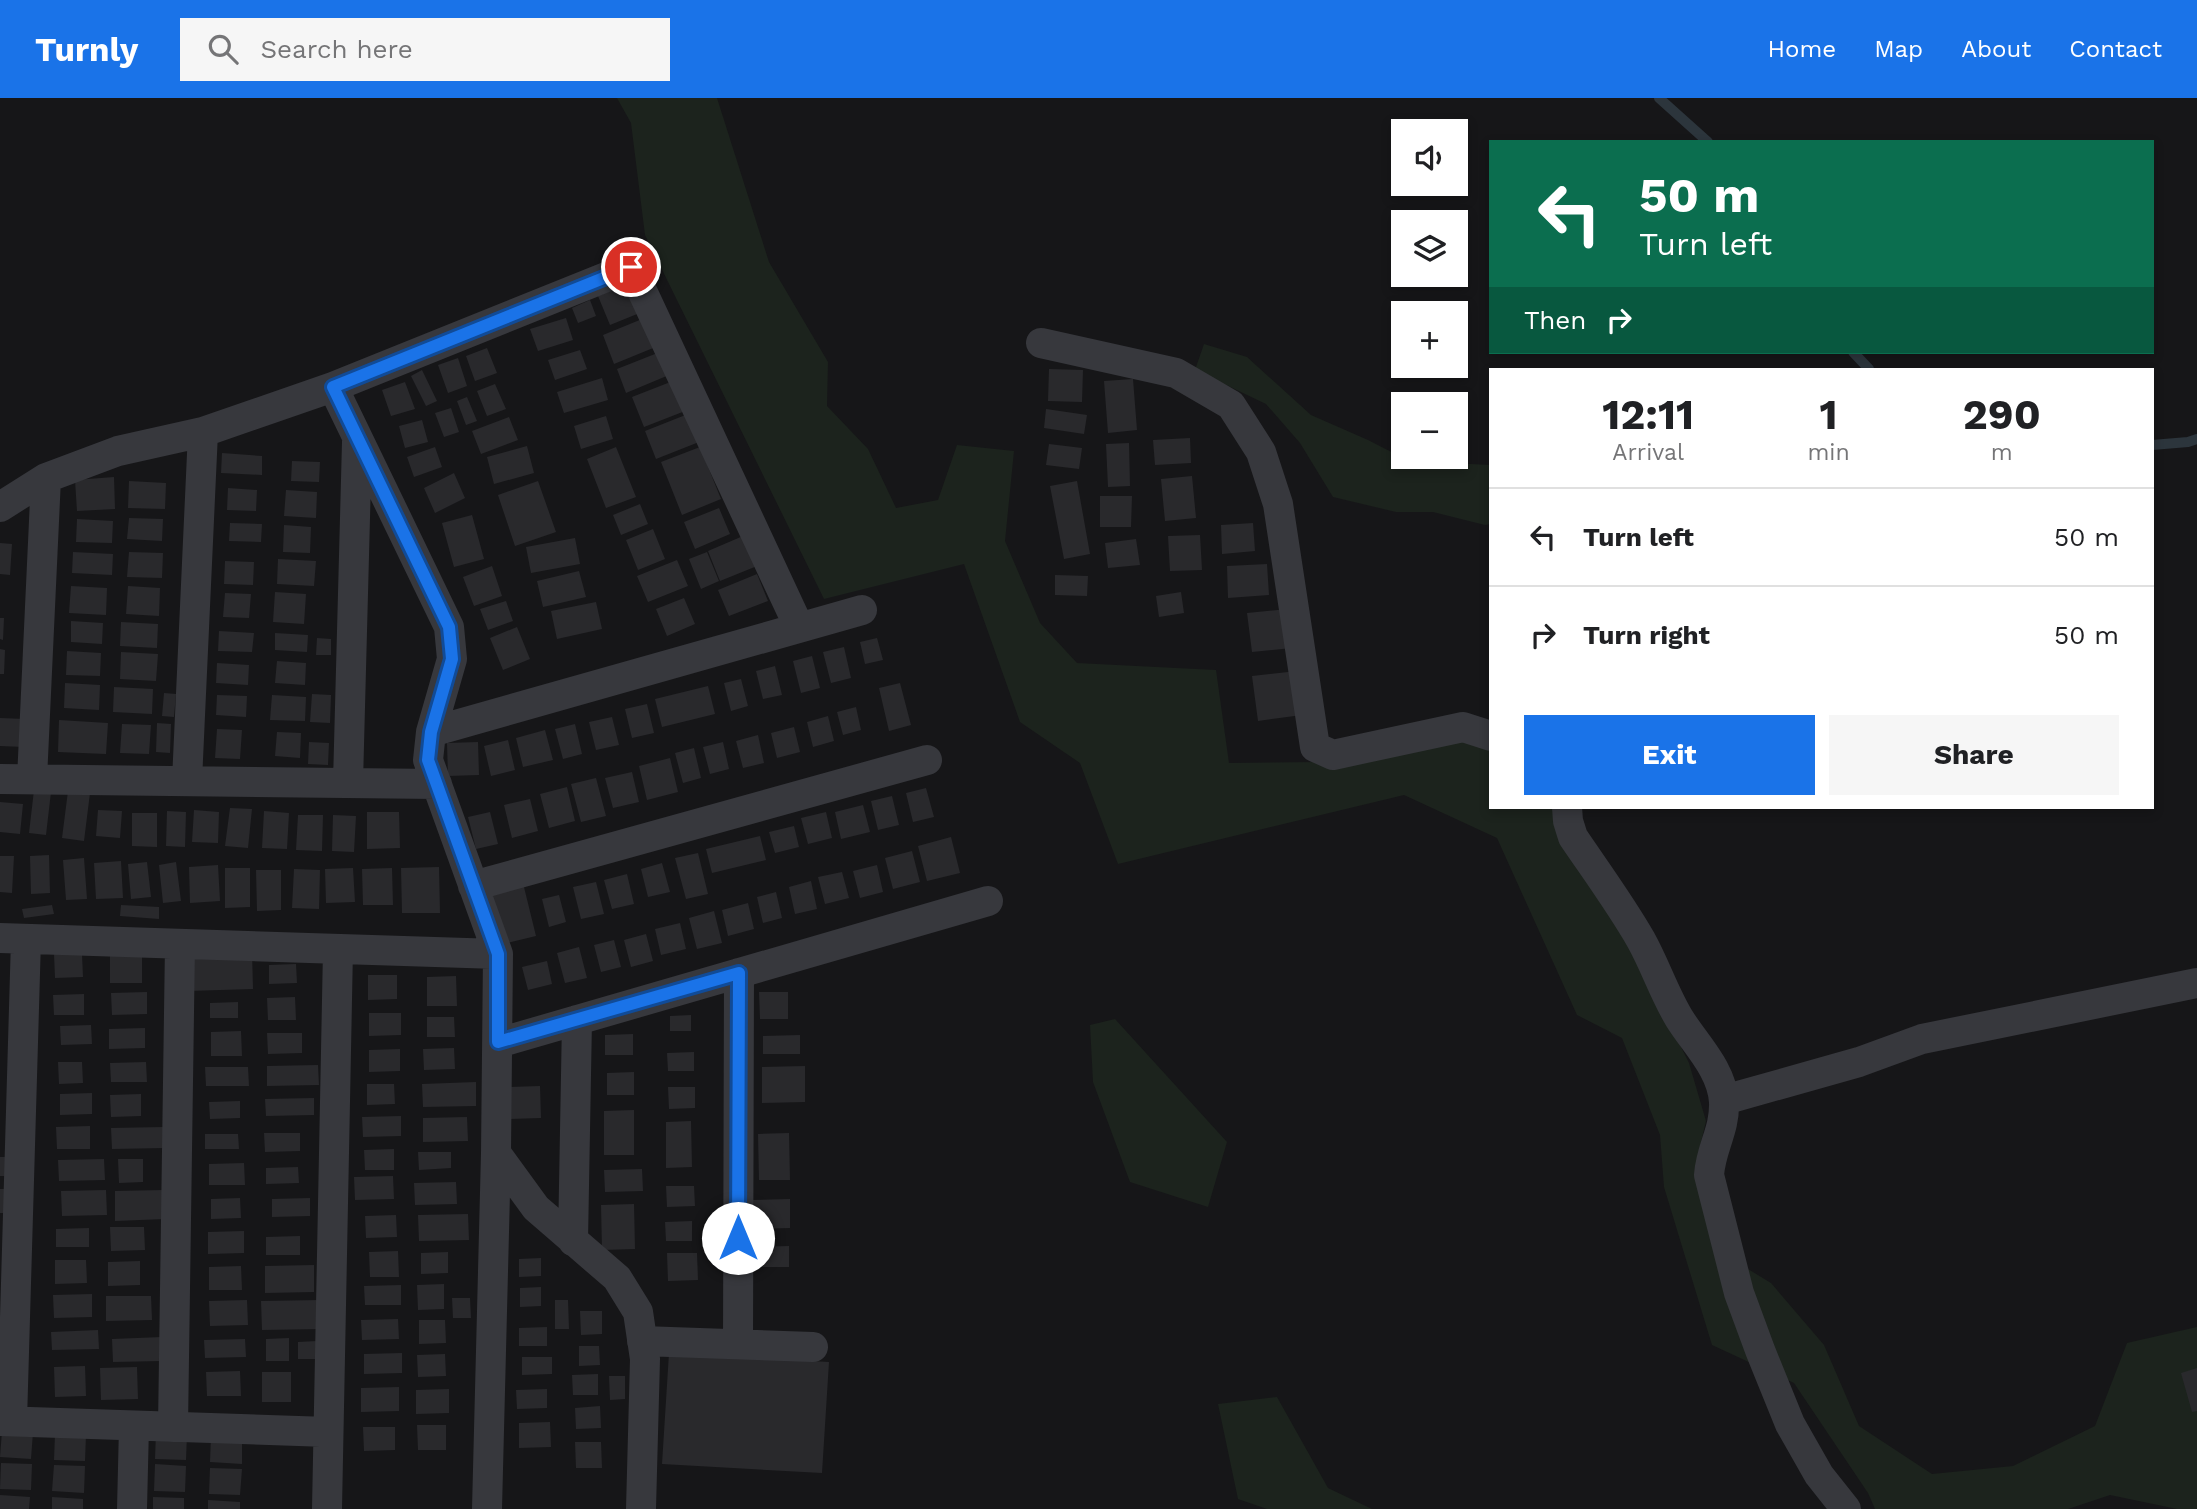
<!DOCTYPE html>
<html lang="en">
<head>
<meta charset="utf-8">
<style>
	body { margin:0; font-family:"Work Sans",sans-serif; background:#f6f6f6; color:#202124; height:100vh; display:flex; flex-direction:column; font-size:26px; white-space:nowrap }
	* { box-sizing:border-box; margin:0 }
	p { font-size:23px; color:#757577 }
	.icon { flex:none; width:38px; height:38px; fill:none; stroke:currentColor; stroke-width:2; stroke-linecap:round; stroke-linejoin:round }
	.map { position:relative; flex:1; overflow:hidden }
	.details { position:absolute; left:1489px; top:270px; width:665px; height:441px; display:flex; flex-direction:column; background:#fff; border-radius:0px; box-shadow:0 4px 10px #0003 }
	.details>* { flex:none }
	.hud { position:absolute; left:1489px; top:42px; width:665px; height:214px; border-radius:0px; box-shadow:0 4px 10px #0003; background:#0b6e4f; color:#fff; overflow:hidden }
	.tools { position:absolute; left:1391px; top:21px; display:grid; gap:14px }
	.tools a { display:grid; place-items:center; width:77px; height:77px; border-radius:0px; background:#fff; box-shadow:0 4px 10px #0003; font-size:35px }
	.pin { position:absolute; display:grid; place-items:center; width:60px; height:60px; color:#fff; margin:-30px; border:4px solid #fff; border-radius:50%; box-shadow:0 2px 7px #0007 }
	.me { position:absolute; width:77px; margin:-38px; rotate:0deg; stroke-linejoin:round; filter:drop-shadow(0 0 5px #0008) }
	.turn { display:flex; align-items:center; gap:24px; height:147px; padding:0 35px; font-size:32px }
	.turn .icon { width:91px; height:91px; stroke-width:2.5 }
	.turn b { display:block; font-size:49px; line-height:60px }
	.then { display:flex; align-items:center; height:66px; padding:0 35px; background:#0003; gap:14px; font-size:26px }
	.eta { display:flex; justify-content:space-evenly; align-items:center; height:119px; text-align:center }
	.eta b { font-size:42px; font-weight:700; line-height:49px }
	.button { display:flex; gap:14px; margin-top:auto; padding:14px 35px }
	.button a { flex:1; height:80px; border-radius:0px; background:#1a73e8; color:#fff; font-size:28px; font-weight:700; line-height:80px; text-align:center }
	.button a+a { background:#f6f6f6; color:#202124 }
	ul { padding:0; list-style:none }
	li { display:flex; align-items:center; gap:21px; height:98px; padding:0 35px; border-top:2px solid #e0e0e0 }
	li div { flex:1 }
	li b { display:block; font-size:26px }
	li em { font-style:normal }
	header { display:flex; align-items:center; gap:42px; box-sizing:border-box; height:98px; padding:0 35px; background:#1a73e8; color:#fff }
	header strong { font-size:33px }
	nav { display:flex; gap:38px; margin-inline-start:auto; font-size:24px }
	.search { width:490px; height:63px; background:#f6f6f6; display:flex; align-items:center; gap:18px; box-sizing:border-box; padding:0 24px; border-radius:0px; color:#757577; font-size:26px }
	.map>svg:first-child { display:block }
	.green { fill:#1c231d }
	.lines { fill:none; stroke-linecap:round; stroke-linejoin:round }
	.stream { stroke:#2c353c; stroke-width:10 }
	.building { fill:#29292c }
	.street { stroke:#37383d; stroke-width:30 }
	.route-casing { stroke:#114b97; stroke-width:18 }
	.route { stroke:#1a73e8; stroke-width:12 }
</style>
</head>
<body>
<header>
<strong>Turnly</strong>
<div class="search"><svg class="icon" aria-label="search" viewBox="0 0 24 24"><circle cx="10" cy="10" r="6"/><path d="M15 15l6 6"/></svg>Search here</div>
<nav><a>Home</a><a>Map</a><a>About</a><a>Contact</a></nav>
</header>
<div class="map">
<svg width="2197" height="1411" viewBox="0 0 2197 1411">
	<rect width="100%" height="100%" fill="#161618"/>
	<path class="green" d="M617,0h100l52,164 59,100 -1,44 41,43 28,59 42,-8 19,-55 57,6 -9,90 35,82 37,40 139,7 13,93 88,-1 144,-23 30,11v57h66l71,134 61,122 17,58 -9,38 18,90 56,34 53,62 35,81 73,48 81,-8 82,-40 32,-83 70,-16v182h-20l-67,-14 -42,14h-193l-7,-16 -74,-110 -82,-38 -48,-158 -4,-52 -38,-97 -45,-23 -80,-177 -93,-43 -286,69 -38,-101 -60,-41 -56,-158 -140,35 -179,-364 -14,-112z
		M1204,246l43,13 64,58 57,25 41,21 82,4v59l-6,1 -52,-13h-37l-63,-15 -33,-54 -34,-39 -71,-34z
		M1115,921l112,123 -19,65 -78,-25 -37,-100 -3,-57z
		M1277,1299l51,91 44,21h-105l-29,-10 -20,-95z"/>
	<g class="lines">
		<path class="stream" d="M1659,0l49,44
			M1853,254l16,17
			M2152,347l36,-3 9,-3"/>
	</g>
	<path class="building" d="M636,183l11,29 -37,15 -12,-29z
		M590,202l6,16 -18,7 -6,-15z
		M647,219l11,29 -44,18 -11,-29z
		M566,220l7,22 -35,11 -8,-22z
		M487,250l10,25 -22,8 -9,-25z
		M580,252l7,19 -32,11 -7,-20z
		M660,254l9,23 -43,18 -9,-24z
		M458,260l9,28 -19,7 -10,-28z
		M1049,271l34,1 -1,32 -34,-1z
		M422,272l15,31 -11,5 -15,-30z
		M602,280l6,22 -44,13 -7,-21z
		M1133,281l4,51 -29,3 -4,-52z
		M673,283l12,30 -41,16 -12,-30z
		M405,284l10,27 -24,7 -9,-26z
		M495,286l11,25 -19,7 -10,-25z
		M467,299l10,24 -11,4 -9,-24z
		M451,310l8,24 -15,5 -9,-24z
		M1046,311l41,6 -3,19 -40,-6z
		M688,316l11,28 -43,17 -11,-28z
		M606,318l7,23 -32,10 -7,-23z
		M509,319l9,23 -37,14 -9,-23z
		M422,322l6,22 -23,6 -6,-22z
		M1190,340l1,25 -36,2 -2,-25z
		M1129,345l1,43 -22,1 -2,-43z
		M1049,346l33,4 -3,21 -33,-4z
		M527,348l7,27 -40,11 -7,-27z
		M435,349l7,20 -28,10 -7,-20z
		M616,349l20,50 -30,11 -19,-49z
		M700,349l21,52 -39,16 -21,-53z
		M222,355l40,3v19l-41,-2z
		M292,363l28,1 -1,20 -28,-1z
		M454,375l11,25 -30,15 -11,-25z
		M1192,378l4,42 -31,3 -4,-42z
		M114,379l1,32 -38,2 -2,-31z
		M129,383l37,2 -1,26 -37,-1z
		M538,383l18,51 -41,14 -17,-51z
		M1077,383l13,73 -26,5 -14,-73z
		M228,390l29,2 -1,21 -29,-1z
		M286,392l31,2 -1,26 -32,-2z
		M1100,398h32l-1,31h-31z
		M640,406l8,20 -27,11 -8,-20z
		M719,410l11,26 -35,15 -11,-27z
		M472,417l12,44 -30,8 -12,-44z
		M129,420l34,1 -1,22 -35,-2z
		M77,421l36,2 -1,22 -36,-1z
		M230,425l32,1 -1,18 -32,-1z
		M1253,425l2,28 -33,3 -1,-29z
		M284,427l27,2 -1,26 -27,-1z
		M653,431l12,30 -27,11 -12,-30z
		M750,435l12,31 -42,17 -12,-30z
		M1200,437l2,35 -32,1 -2,-35z
		M575,440l5,26 -49,9 -5,-26z
		M1136,441l4,26 -32,3 -3,-25z
		M0,445l12,1 -2,31 -10,-1z
		M73,454l40,2 -1,21 -40,-2z
		M129,454l34,1 -1,25 -35,-1z
		M707,454l12,29 -18,8 -12,-30z
		M278,461l38,2 -2,25 -37,-2z
		M677,462l11,26 -40,16 -11,-26z
		M225,463l29,1 -1,23 -29,-1z
		M1267,466l2,31 -41,3 -1,-32z
		M492,468l10,30 -28,10 -11,-29z
		M579,473l7,26 -43,10 -6,-26z
		M757,476l11,27 -39,15 -11,-26z
		M1055,477l33,1 -1,20 -32,-1z
		M71,488l36,2 -1,27 -37,-2z
		M128,488l32,2 -1,28 -33,-2z
		M275,494l31,2 -2,30 -31,-2z
		M1181,494l3,21 -25,4 -3,-21z
		M225,495l26,1 -2,24 -26,-1z
		M684,500l11,26 -28,12 -11,-27z
		M506,503l7,20 -25,9 -8,-21z
		M596,504l6,27 -45,10 -6,-28z
		M1288,511l4,39 -40,4 -5,-39z
		M0,520h4l-1,22 -3,-1z
		M71,523l32,2 -1,21 -31,-2z
		M121,524l37,2 -1,24 -37,-2z
		M517,529l13,32 -27,11 -13,-32z
		M219,533l35,2 -2,19 -34,-1z
		M275,535l33,2 -1,17 -32,-2z
		M317,540l14,1v16h-15z
		M877,540l6,22 -18,4 -5,-22z
		M844,549l7,31 -20,5 -8,-31z
		M0,551l5,1 -1,24h-4z
		M67,553l34,2 -1,23 -34,-1z
		M121,554l37,2 -2,27 -36,-2z
		M812,558l8,32 -19,5 -8,-32z
		M277,563l29,2 -1,22 -30,-2z
		M217,565l32,2 -1,20 -32,-2z
		M775,568l7,29 -19,4 -7,-28z
		M1297,573l5,44 -44,6 -6,-45z
		M741,581l7,27 -17,5 -7,-28z
		M65,585l35,2 -1,25 -35,-2z
		M900,585l11,42 -22,6 -10,-43z
		M708,588l7,28 -53,13 -7,-28z
		M114,589l39,2 -1,25 -39,-2z
		M164,595l12,1 -2,23 -12,-1z
		M312,596l19,1 -1,28 -20,-1z
		M217,597l30,1 -1,21 -30,-2z
		M272,597l34,2 -1,24 -35,-1z
		M647,606l7,29 -22,5 -7,-29z
		M856,609l5,23 -18,5 -6,-23z
		M828,618l6,25 -21,6 -6,-25z
		M612,619l7,28 -23,5 -7,-28z
		M0,620l25,1 -1,28 -24,-1z
		M59,622l49,3 -2,31 -48,-2z
		M157,625l14,1 -1,29 -14,-1z
		M122,626l29,1 -2,29 -29,-1z
		M575,626l7,30 -19,5 -8,-30z
		M794,629l6,25 -23,6 -6,-25z
		M217,631l25,1 -2,29 -25,-1z
		M545,632l8,30 -30,7 -7,-29z
		M277,634l24,1 -1,25 -25,-2z
		M758,637l6,28 -21,5 -7,-27z
		M508,642l7,30 -24,6 -7,-30z
		M309,644l20,1 -1,22 -20,-1z
		M478,644l1,33 -31,1 -1,-33z
		M723,644l6,27 -19,5 -7,-27z
		M694,650l7,30 -18,5 -8,-30z
		M670,660l8,34 -31,8 -8,-34z
		M632,674l7,30 -26,6 -8,-30z
		M596,680l10,38 -25,6 -10,-38z
		M567,689l8,34 -26,7 -9,-34z
		M926,690l8,29 -21,5 -7,-29z
		M34,692l17,2 -5,43 -17,-2z
		M68,693l22,2 -6,48 -22,-3z
		M892,698l7,29 -21,5 -7,-29z
		M530,701l8,32 -26,7 -8,-33z
		M0,704l23,2 -3,30 -20,-2z
		M863,707l7,27 -29,7 -6,-27z
		M230,710l22,1 -4,39 -23,-2z
		M98,712l24,1 -2,27 -24,-2z
		M194,712l25,2 -1,31 -26,-1z
		M167,713l19,1 -1,35 -19,-1z
		M264,713l25,2 -2,36 -25,-1z
		M367,714h32l1,36 -33,1z
		M490,714l8,32 -22,5 -8,-32z
		M826,714l6,26 -24,6 -7,-26z
		M132,715h25v34l-25,-1z
		M298,717h25l-1,36 -26,-1z
		M333,717l23,1 -2,36 -22,-1z
		M794,728l5,21 -24,6 -6,-21z
		M760,738l6,24 -54,13 -6,-24z
		M951,739l9,36 -33,8 -9,-35z
		M912,753l8,31 -27,7 -8,-31z
		M698,755l10,41 -22,5 -11,-41z
		M49,757l1,38 -19,1 -1,-38z
		M0,758h14l-2,37 -12,-1z
		M84,760l3,41 -21,1 -3,-40z
		M121,763l2,37 -27,1 -2,-36z
		M147,764l4,35 -20,2 -3,-35z
		M176,764l5,39 -18,2 -4,-38z
		M662,765l8,29 -22,5 -7,-28z
		M218,767l2,36 -30,2 -1,-36z
		M877,767l6,27 -23,6 -7,-27z
		M439,769l1,46h-38l-1,-45z
		M225,770h25v39l-25,1z
		M353,770l2,34 -29,1 -1,-34z
		M392,770l1,37h-30l-1,-36z
		M294,771l26,1 -1,39 -27,-1z
		M256,772h25v40l-24,1z
		M842,774l7,26 -24,6 -7,-27z
		M627,776l7,30 -22,5 -8,-29z
		M811,783l6,28 -22,5 -6,-27z
		M596,784l8,32 -23,5 -8,-32z
		M523,785l13,53 -33,8 -13,-53z
		M776,794l6,26 -19,5 -6,-26z
		M559,797l7,27 -17,5 -7,-28z
		M748,805l6,26 -26,7 -6,-26z
		M52,807l2,9 -30,4 -2,-9z
		M121,807l38,2v12l-39,-3z
		M714,813l8,32 -25,6 -8,-31z
		M680,825l6,26 -25,6 -6,-26z
		M646,836l7,27 -22,6 -7,-27z
		M614,842l7,27 -20,5 -7,-27z
		M579,849l8,31 -22,5 -8,-30z
		M252,853l1,38 -65,2 -1,-39z
		M54,856h28l1,23 -28,1z
		M110,857h32v28h-32z
		M547,863l5,23 -24,6 -6,-23z
		M296,866l1,19 -28,1v-19z
		M368,877h29v24l-29,1z
		M456,878l1,30h-30v-29z
		M147,894v22l-35,1 -1,-22z
		M759,894h29v27h-28z
		M84,896v21h-30l-1,-20z
		M295,899l1,23h-28l-1,-22z
		M238,904v16h-28v-15z
		M369,915h32v22l-32,1z
		M691,917v16h-21v-15z
		M427,919h27l1,20h-28z
		M91,927l1,19 -31,1 -1,-19z
		M145,930v20l-36,1v-20z
		M241,933l1,25h-31v-24z
		M267,935h35v20l-34,1z
		M633,936v21h-28v-20z
		M800,937v19h-37v-18z
		M454,950l1,21 -31,1 -1,-21z
		M400,951v22l-31,1v-22z
		M694,954v19h-26l-1,-18z
		M58,964h24l1,21 -24,1z
		M146,964l1,20h-36l-1,-19z
		M318,967l1,20 -52,1v-20z
		M805,968v36l-43,1v-36z
		M205,969h43l1,19h-43z
		M634,974v23h-27v-22z
		M476,984v24l-53,1 -1,-23z
		M367,986h27l1,20 -28,1z
		M540,988l1,32 -31,1 -1,-32z
		M668,989h27v21l-26,1z
		M92,995v21l-32,1v-21z
		M141,996v22l-30,1 -1,-22z
		M314,1000v17l-48,1 -1,-17z
		M240,1003v17l-30,1 -1,-17z
		M634,1012v45h-30v-44z
		M401,1018v20l-38,1 -1,-20z
		M467,1019l1,24 -45,1v-24z
		M691,1023l1,46 -26,1v-46z
		M90,1028v23h-33l-1,-22z
		M164,1029l1,21 -53,1 -1,-21z
		M264,1035h36v18l-35,1z
		M789,1035l1,47h-31l-1,-46z
		M205,1036h33l1,15h-34z
		M394,1051v21h-29l-1,-20z
		M418,1054h33v16l-32,2z
		M0,1059h8l1,19h-9z
		M104,1061l1,21 -46,1 -1,-21z
		M118,1061h25v23l-24,1z
		M244,1065l1,22h-36v-21z
		M298,1069l1,16 -33,1v-16z
		M642,1071l1,22 -38,1 -1,-22z
		M393,1078l1,23 -39,1 -1,-23z
		M456,1084l1,22 -42,1 -1,-22z
		M666,1088h28l1,20 -28,1z
		M0,1091h5l1,24h-6z
		M106,1092l1,25 -45,1 -1,-25z
		M164,1092l1,29 -50,2v-30z
		M240,1100l1,20 -30,1v-20z
		M310,1100v18l-38,1v-18z
		M790,1101v29l-38,1 -1,-29z
		M634,1106l1,45 -33,1 -1,-45z
		M468,1116l1,26 -50,1 -1,-26z
		M396,1117l1,22 -31,1 -1,-22z
		M692,1123v20h-26l-1,-19z
		M110,1129h34l1,23 -34,1z
		M89,1130v19h-33v-18z
		M244,1133v22l-36,1v-22z
		M300,1138v19h-34v-18z
		M789,1148v21h-31v-20z
		M398,1153l1,26h-29l-1,-25z
		M448,1154v21l-27,1v-21z
		M667,1155h30l1,27 -30,1z
		M541,1160v18l-22,1v-18z
		M55,1162h31l1,23 -32,1z
		M140,1163v24l-32,1v-24z
		M314,1167v27l-49,1v-27z
		M241,1168l1,24h-33v-23z
		M444,1186v25l-26,1 -1,-25z
		M401,1187v20h-36l-1,-19z
		M541,1189v19l-21,1v-19z
		M92,1196v23l-38,1 -1,-23z
		M106,1198h45l1,24 -46,1z
		M452,1200h18l1,20h-18z
		M247,1202l1,25 -38,1 -1,-25z
		M321,1202v29l-59,1 -1,-29z
		M555,1202h13l1,29h-14z
		M580,1213h22v23l-21,1z
		M398,1221l1,20 -37,1 -1,-20z
		M419,1222h26l1,23 -27,1z
		M547,1229v19h-28v-18z
		M98,1232l1,19 -47,1 -1,-18z
		M162,1239v24l-49,1 -1,-23z
		M289,1240v23h-23v-22z
		M245,1241l1,18 -41,1 -1,-18z
		M317,1243v18h-19v-17z
		M579,1248h20l1,19 -21,1z
		M402,1255v20l-38,1v-20z
		M669,1255l160,9 -7,111 -160,-9z
		M445,1256l1,22 -28,1 -1,-22z
		M522,1259h30v17l-30,1z
		M85,1268l1,30 -31,1 -1,-30z
		M137,1269l1,32 -37,1 -1,-32z
		M2197,1270v43l-5,1 -11,-39z
		M240,1273l1,25h-34l-1,-24z
		M262,1274h29v30h-29z
		M598,1276v21h-25l-1,-20z
		M609,1278h16v23l-15,1z
		M399,1289v24l-38,1v-24z
		M449,1291v24l-33,1v-24z
		M547,1291v19l-30,1 -1,-19z
		M600,1308l1,22 -25,1 -1,-21z
		M550,1324l1,25 -32,1v-25z
		M417,1327h29v25h-28z
		M363,1329h32v23l-31,1z
		M2,1333l31,1 -2,27 -31,-2z
		M156,1334l31,2 -1,26 -31,-1z
		M55,1336l31,1 -1,26 -31,-1z
		M211,1338l31,2v26l-32,-2z
		M575,1344h26l1,26h-26z
		M1,1365l31,1 -1,26 -31,-1z
		M155,1366l31,2 -1,26 -31,-1z
		M54,1367l31,1 -1,27 -32,-2z
		M210,1370l32,1 -2,26 -31,-1z
		M0,1397l30,2 -1,12h-29z
		M52,1399l31,2v10h-31z
		M153,1399l31,1v11h-31z
		M208,1402l32,2v7h-32z"/>
	<g class="lines">
		<path class="street" d="M1041,245l135,30 55,32 30,47 17,52 37,243 18,8 130,-28 28,9
			M333,289l116,240 3,32 -21,73 -3,28 70,194 -2,199 40,55 81,70 21,34 7,47 -4,150
			M0,409l46,-29 72,-27 85,-19 130,-45 298,-120 168,360
			M431,634l431,-122
			M0,681l437,5
			M32,681l14,-301
			M187,683l16,-349
			M348,685l9,-341
			M1567,709l1,14 5,16c23,34 48,68 68,103 14,25 23,53 38,78 16,26 43,51 45,84 1,29 -13,45 -15,73l30,118 21,57 30,74 29,51 27,34
			M473,788l454,-126
			M0,840l498,16
			M498,945l490,-142
			M1724,1002l135,-38 63,-23 275,-56
			M573,1143l4,-221
			M642,1243l171,6
			M738,1246l1,-371
			M0,1323l328,11
			M12,1323l14,-482
			M173,1329l7,-483
			M132,1411l2,-83
			M327,1411l11,-560
			M487,1411l9,-356"/>
	</g>
	<g class="lines">
		<g class="route-casing">
			<path id="route" d="M631,169l-298,120 116,240 3,32 -21,73 -3,28 70,194v88l241,-69 -1,265"/>
		</g>
		<use href="#route" class="route"/>
	</g>
</svg>
<div class="tools">
<a><svg class="icon" aria-label="sound" viewBox="0 0 24 24"><path d="M4 9h4l5-4v14l-5-4H4zM17 9q2 3 0 6"/></svg></a>
<a><svg class="icon" aria-label="layers" viewBox="0 0 24 24"><path d="M12 4l9 5-9 5-9-5zM3 14l9 5 9-5"/></svg></a>
<a>+</a>
<a>−</a>
</div>
<div class="pin" style="left:631px;top:169px;background:#d93025"><svg class="icon" aria-label="arrive" viewBox="0 0 24 24"><path d="M6 21V4h12l-3 4 3 4H6"/></svg></div>
<svg class="me" style="left:738px;top:1140px" viewBox="-20 -20 40 40"><circle r="19" fill="#fff"/><path d="M0-13L10 11 0 6-10 11z" fill="#1a73e8"/></svg>
<div class="hud">
<div class="turn"><svg class="icon" aria-label="left" viewBox="0 0 24 24"><path d="M17 20v-9H6M10 6l-5 5 5 5"/></svg><div><b>50 m</b>Turn left</div></div>
<div class="then">Then<svg class="icon" aria-label="right" viewBox="0 0 24 24"><path d="M7 20v-9h11M14 6l5 5-5 5"/></svg></div>
</div>
<section class="details">
<div class="eta">
<div><b>12:11</b><p>Arrival</p></div>
<div><b>1</b><p>min</p></div>
<div><b>290</b><p>m</p></div>
</div>
<ul>
<li><svg class="icon" aria-label="left" viewBox="0 0 24 24"><path d="M17 20v-9H6M10 6l-5 5 5 5"/></svg><div><b>Turn left</b></div><em>50 m</em></li>
<li><svg class="icon" aria-label="right" viewBox="0 0 24 24"><path d="M7 20v-9h11M14 6l5 5-5 5"/></svg><div><b>Turn right</b></div><em>50 m</em></li>
</ul>
<div class="button"><a>Exit</a><a>Share</a></div>
</section>
</div>
</body>
</html>
